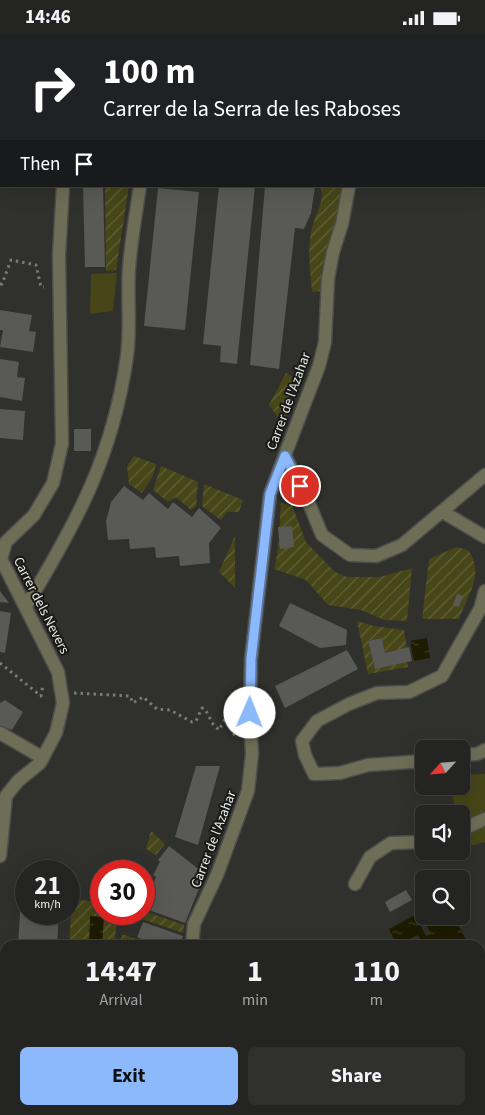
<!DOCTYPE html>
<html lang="en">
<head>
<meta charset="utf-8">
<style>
	body { margin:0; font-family:"Source Sans 3",sans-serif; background:#30302f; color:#f1f3f6; height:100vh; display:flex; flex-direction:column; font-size:19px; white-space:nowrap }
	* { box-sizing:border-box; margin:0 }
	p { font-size:16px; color:#a3a4a5 }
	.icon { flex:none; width:28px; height:28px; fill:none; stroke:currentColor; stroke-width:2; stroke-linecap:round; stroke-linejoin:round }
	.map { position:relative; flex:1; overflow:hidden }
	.sheet { position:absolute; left:0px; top:905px; width:485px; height:175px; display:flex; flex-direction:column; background:#242422; border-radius:15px 15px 0 0; box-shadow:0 5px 20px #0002,0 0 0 1px #414140 }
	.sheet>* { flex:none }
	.top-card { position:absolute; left:0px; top:0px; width:485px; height:152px; box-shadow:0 5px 20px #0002,0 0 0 1px #414140; background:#202124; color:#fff; overflow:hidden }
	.needle { width:32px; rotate:244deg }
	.buttons { position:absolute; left:415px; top:705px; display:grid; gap:10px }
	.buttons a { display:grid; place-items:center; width:55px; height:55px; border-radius:8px; background:#242422; box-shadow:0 5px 20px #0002,0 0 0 1px #414140; font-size:25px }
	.speed { position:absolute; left:15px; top:825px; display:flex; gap:10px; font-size:25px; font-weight:700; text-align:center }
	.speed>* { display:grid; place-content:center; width:65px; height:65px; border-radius:50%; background:#242422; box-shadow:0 5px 20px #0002,0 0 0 1px #414140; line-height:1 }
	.speed small { font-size:12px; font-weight:400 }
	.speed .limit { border:8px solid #d22; background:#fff; color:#111 }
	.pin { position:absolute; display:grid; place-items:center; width:42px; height:42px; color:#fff; margin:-21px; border:2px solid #fff; border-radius:50%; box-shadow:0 1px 5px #0007 }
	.me { position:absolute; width:55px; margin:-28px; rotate:1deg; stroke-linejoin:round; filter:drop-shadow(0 0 4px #0008) }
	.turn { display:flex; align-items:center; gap:18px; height:105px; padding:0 20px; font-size:22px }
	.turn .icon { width:65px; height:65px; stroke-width:2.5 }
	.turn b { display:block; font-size:35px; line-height:42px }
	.then { display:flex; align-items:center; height:48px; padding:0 20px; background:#0003; gap:10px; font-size:19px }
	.eta { display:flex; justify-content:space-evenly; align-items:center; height:85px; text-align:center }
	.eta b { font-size:30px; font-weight:700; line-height:35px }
	.cta { display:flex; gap:10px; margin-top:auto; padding:10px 20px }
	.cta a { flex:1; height:58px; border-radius:8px; background:#8cb9fc; color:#111; font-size:20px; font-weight:700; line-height:58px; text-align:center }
	.cta a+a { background:#30302f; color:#f1f3f6 }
	.status { display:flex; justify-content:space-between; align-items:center; height:35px; padding:0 25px; background:#242422; direction:ltr }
	.status svg { height:14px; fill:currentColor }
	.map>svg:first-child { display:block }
	.grass { fill:#474618 }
	.garden { fill:url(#garden-furrows) }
	.water { fill:url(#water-ripples) }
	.building { fill:#595956 }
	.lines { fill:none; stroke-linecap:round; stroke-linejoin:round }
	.lane-casing { stroke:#4d4d4b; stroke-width:11 }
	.street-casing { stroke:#4d4d4b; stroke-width:15 }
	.path { stroke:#7a7a77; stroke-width:3; stroke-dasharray:2.5 4; stroke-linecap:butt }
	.lane { stroke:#6e6e57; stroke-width:9 }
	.street { stroke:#6e6e57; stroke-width:12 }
	.route-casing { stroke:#5b78a4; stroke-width:12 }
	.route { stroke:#8cb9fc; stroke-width:9 }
	.labels { text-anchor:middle; stroke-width:4; stroke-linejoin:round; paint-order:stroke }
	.street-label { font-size:14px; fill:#e8e8e6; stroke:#181816 }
</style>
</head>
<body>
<div class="status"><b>14:46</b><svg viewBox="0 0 49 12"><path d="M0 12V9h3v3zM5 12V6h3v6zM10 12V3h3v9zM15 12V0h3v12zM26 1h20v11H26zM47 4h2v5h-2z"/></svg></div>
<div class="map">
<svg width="485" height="1080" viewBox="0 0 485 1080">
	<defs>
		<pattern id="garden-furrows" width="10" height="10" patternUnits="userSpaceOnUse" patternTransform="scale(1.25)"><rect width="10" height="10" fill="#474618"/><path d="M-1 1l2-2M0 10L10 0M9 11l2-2" fill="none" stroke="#62613a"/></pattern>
		<pattern id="water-ripples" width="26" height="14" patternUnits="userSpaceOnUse" patternTransform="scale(1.25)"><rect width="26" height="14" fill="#1d1c00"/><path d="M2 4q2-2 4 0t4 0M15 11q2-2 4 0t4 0" fill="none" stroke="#3e3d25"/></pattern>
	</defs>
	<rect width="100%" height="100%" fill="#30302d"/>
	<path class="grass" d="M117,238l-4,38 -23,3 1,-40z
		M485,739v68l-11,3 -13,-1v-30h-6l-3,-28h9v-11z"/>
	<path class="garden" d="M105,151h24l-13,84 -10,1z
		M320,151h21l2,8 -11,39 -11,58 -9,1c-2,-24 -6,-48 2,-71 4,-11 11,-23 6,-35z
		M286,338l10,6 -12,47 -15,-21z
		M134,421l22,8 -3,12 -11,17 -13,-9 -2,-18z
		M161,431l37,16 -2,24 -5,4 -15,-13 -8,5 -15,-12z
		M204,449l39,16 -4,12h-12l-6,8 -19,-14z
		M281,468l11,2 14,37 29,30 12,5h33l32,-9 -5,53 -23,-1 -23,-10 -33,-5 -22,-25 -32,-11c6,-22 5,-43 7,-66z
		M235,501v52l-16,-16z
		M456,512l12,3c17,23 0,45 -9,69h-37l7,-60z
		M357,586l17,5 30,4 3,18 -22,5 -3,-15 -14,3 7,28 32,-7 1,5 -40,7z
		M151,796l14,13 -9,11 -10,-6z
		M99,861h2v18h17l-4,31h-45l3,-46 25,3z
		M144,876l40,14 -1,8 -56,-19h17z
		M122,899l14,5 -1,6h-15z"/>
	<path class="water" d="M427,603l3,20 -16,3 -4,-20z
		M424,876v5h22l4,6 5,-3 14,26h-57l9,-5 -3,-5 -21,10 -8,-16 26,-14 11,21 5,-2 -11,-21z
		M90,881l14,1 -2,28h-13z"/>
	<path class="building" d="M83,151h20l2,81h-20z
		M219,151h36l-18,178 -17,-2 1,-16 -18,-2z
		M265,151l50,1 -4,26 -7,16 -9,-1 -16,141 -29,-4z
		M158,153l41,4 -14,138 -41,-4z
		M0,275l32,5 -3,16 7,1 -3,20 -33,-5 3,-17h-3z
		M0,324l19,3 -2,15 8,1 -3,23 -22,-4z
		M0,374l25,2 -2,29 -23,-2z
		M74,394h17v22h-17z
		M124,451l19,14 6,-7 19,16 5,-7 19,15 7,-9 22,20 -12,15 1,20 -30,3 -1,-10 -23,2 -1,-11 -25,2 -1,-10 -21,1 -2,-19 5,-19z
		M292,491l2,21 -14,2 -2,-22z
		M0,556l9,12 -9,-1z
		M457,559l6,2 -4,11 -6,-2z
		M290,568l57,27 -1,15 -26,3 -41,-22z
		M0,576l11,2 -6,40 -5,-1z
		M382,603l3,15 24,-6 3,14 -37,8 -7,-28z
		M347,615l11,19 -73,39 -10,-22z
		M5,665l18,12 -11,18 -12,-4v-23z
		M196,731h24l-22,79 -23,-8z
		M169,811l36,28 -20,49 -39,-14 6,-14 -3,-2 7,-16 -3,-2 7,-13 -2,-2z
		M406,855l6,10 -22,12 -5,-10z
		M21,862h5v17h33l-2,31h-39z
		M143,887l40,14 -3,9h-41l2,-6 -4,-2z"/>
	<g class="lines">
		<g class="lane-casing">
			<path id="lane" d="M224,1v-1"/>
		</g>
		<g class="street-casing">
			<path id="street" d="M67,1v-1
				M285,421l23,45 14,34 28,20 26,1 26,-11 83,-70
				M443,477l42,25
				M26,571c51,-84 87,-150 101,-250 4,-29 0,-59 2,-87 2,-28 7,-56 11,-83
				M0,698l43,25
				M461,720l16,-1 8,-4
				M424,726l-56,4 -28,8 -26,1 -9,-19 -3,-14 15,-20 32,-17 28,-11 32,-1 33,-16 38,-67 5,-18
				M461,795l24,-11
				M0,821l6,-60 12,-15 22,-18 16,-30 7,-30 -5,-31 -57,-113 5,-17 28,-27 19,-32 9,-39 -3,-189 4,-69
				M355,849l15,-27 21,-14 33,-1
				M192,910l2,-21 23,-49 31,-84 4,-37 -2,-34 1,-61 19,-165 49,-128 6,-24 3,-63 5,-27 9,-28 7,-38
				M210,1075l2,5"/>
		</g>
		<path class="path" d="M484,15h1
			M0,249h2l9,-24 25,5 5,22h3
			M0,628l41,33 2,-12
			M74,658l56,3 3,7 10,-6 14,12 13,1 22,12 4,-1 6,-13 3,1 8,15 6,6 6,-11 10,17"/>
		<use href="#lane" class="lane"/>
		<use href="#street" class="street"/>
	</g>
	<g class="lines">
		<g class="route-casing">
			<path id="route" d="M250,678l1,-54 19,-165 15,-38 15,30"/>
		</g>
		<use href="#route" class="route"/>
	</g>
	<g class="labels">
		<g class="street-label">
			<text transform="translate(288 366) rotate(-70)" y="5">Carrer de l'Azahar</text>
			<text transform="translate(42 570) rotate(63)" y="5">Carrer dels Nevers</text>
			<text transform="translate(213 804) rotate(-69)" y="5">Carrer de l'Azahar</text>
		</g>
	</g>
</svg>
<div class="buttons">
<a><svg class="needle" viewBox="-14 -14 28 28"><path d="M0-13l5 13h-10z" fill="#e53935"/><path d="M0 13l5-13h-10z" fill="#a3a4a5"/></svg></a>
<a><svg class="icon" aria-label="sound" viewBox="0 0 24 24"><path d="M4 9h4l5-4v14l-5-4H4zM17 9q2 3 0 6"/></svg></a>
<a><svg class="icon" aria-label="search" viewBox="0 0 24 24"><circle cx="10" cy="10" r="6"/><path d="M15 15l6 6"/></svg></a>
</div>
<div class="speed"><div>21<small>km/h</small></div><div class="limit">30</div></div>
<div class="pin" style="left:300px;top:451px;background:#d93025"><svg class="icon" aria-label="arrive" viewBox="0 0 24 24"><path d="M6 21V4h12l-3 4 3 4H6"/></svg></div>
<svg class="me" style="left:250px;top:678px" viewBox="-20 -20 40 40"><circle r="19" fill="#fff"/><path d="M0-13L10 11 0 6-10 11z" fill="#8cb9fc"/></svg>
<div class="top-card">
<div class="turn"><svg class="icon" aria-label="right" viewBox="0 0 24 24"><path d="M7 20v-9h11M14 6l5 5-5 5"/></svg><div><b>100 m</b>Carrer de la Serra de les Raboses</div></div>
<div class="then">Then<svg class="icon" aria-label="arrive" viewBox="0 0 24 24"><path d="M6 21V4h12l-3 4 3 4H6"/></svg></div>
</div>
<section class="sheet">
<div class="eta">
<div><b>14:47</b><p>Arrival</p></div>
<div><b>1</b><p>min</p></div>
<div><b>110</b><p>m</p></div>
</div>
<div class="cta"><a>Exit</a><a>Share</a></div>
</section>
</div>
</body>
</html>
